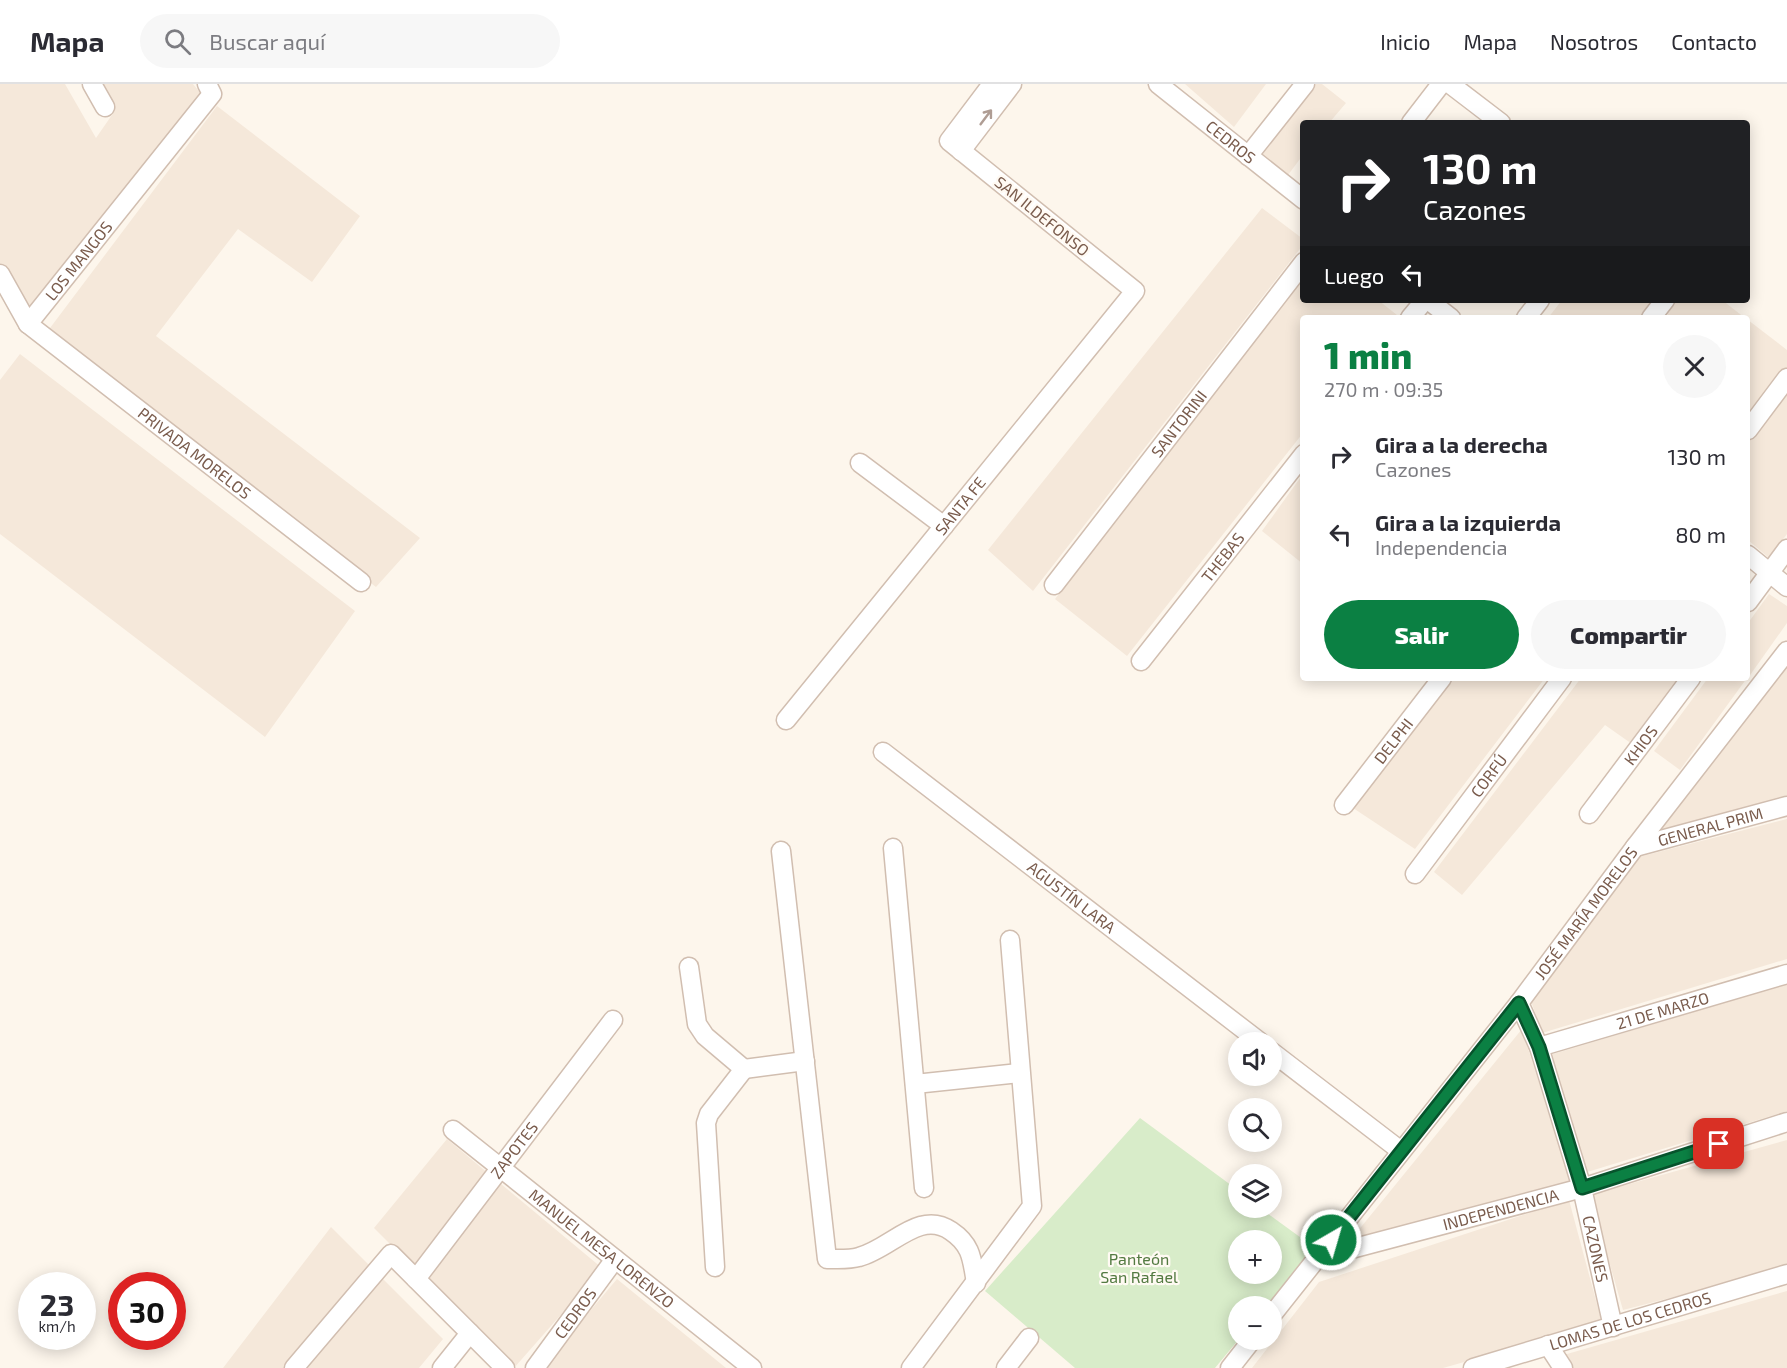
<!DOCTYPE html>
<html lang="es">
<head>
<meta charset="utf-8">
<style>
	body { margin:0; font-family:"Exo 2",sans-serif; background:#f7f7f7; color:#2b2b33; height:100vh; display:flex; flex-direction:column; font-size:22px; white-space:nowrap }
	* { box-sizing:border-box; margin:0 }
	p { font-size:20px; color:#7c7c81 }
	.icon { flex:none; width:33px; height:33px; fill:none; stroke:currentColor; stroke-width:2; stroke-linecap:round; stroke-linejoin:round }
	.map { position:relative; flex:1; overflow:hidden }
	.details { position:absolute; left:1300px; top:231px; width:450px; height:366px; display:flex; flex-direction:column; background:#fff; border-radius:6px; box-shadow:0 3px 15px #0003 }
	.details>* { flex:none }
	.top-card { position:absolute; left:1300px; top:36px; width:450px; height:183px; border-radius:6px; box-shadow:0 3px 15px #0003; background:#202124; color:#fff; overflow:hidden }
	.tools { position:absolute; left:1228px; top:948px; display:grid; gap:12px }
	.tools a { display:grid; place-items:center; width:54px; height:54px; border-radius:50%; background:#fff; box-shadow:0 3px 15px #0003; font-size:30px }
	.speed { position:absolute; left:18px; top:1188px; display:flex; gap:12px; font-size:30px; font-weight:700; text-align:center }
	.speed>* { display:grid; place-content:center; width:78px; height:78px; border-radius:50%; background:#fff; box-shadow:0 3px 15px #0003; line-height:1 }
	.speed small { font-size:15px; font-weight:400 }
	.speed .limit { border:9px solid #d22; background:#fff; color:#111 }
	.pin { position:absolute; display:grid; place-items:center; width:51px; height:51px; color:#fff; margin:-26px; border-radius:12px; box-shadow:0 3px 9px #0006 }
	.me { position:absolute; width:66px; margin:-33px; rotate:38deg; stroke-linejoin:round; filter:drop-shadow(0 0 4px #0008) }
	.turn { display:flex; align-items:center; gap:21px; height:126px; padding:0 24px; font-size:27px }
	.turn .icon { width:78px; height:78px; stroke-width:2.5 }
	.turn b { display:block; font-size:42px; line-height:51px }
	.then { display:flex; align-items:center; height:57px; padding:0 24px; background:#0003; gap:12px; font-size:22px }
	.round { display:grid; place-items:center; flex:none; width:63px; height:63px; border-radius:32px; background:#f7f7f7 }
	.overview { display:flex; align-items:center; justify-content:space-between; height:102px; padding:0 24px }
	h1 { font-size:36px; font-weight:800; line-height:45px; color:#0b8043 }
	.cta { display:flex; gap:12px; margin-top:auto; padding:12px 24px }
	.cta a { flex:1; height:69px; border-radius:36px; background:#0b8043; color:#fff; font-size:24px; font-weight:800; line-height:69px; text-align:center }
	.cta a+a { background:#f7f7f7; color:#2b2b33 }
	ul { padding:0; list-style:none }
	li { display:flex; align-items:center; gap:18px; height:78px; padding:0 24px }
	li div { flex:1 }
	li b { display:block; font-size:22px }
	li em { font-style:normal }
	header { display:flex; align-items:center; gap:36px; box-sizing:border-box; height:84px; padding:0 30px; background:#fff; border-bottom:2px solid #e1e1e2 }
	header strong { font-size:28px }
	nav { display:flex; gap:33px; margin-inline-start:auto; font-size:21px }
	.search { width:420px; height:54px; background:#f7f7f7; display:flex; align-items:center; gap:15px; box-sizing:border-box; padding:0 21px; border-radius:33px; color:#7c7c81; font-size:22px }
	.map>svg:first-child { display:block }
	.residential { fill:#f5e8da }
	.green { fill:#d8ecc9; fill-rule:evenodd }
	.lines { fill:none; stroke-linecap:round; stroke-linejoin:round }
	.minor-casing { stroke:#d1beb0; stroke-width:21 }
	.minor { stroke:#fff; stroke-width:18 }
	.oneway { stroke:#af9d94 }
	.route-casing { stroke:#07532c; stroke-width:15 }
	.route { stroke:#0b8043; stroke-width:10 }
	.labels { text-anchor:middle; stroke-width:4.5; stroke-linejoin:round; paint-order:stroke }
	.street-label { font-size:16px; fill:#7a5c4d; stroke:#fffaf3 }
	.park-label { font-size:16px; fill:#537a41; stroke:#fffaf3 }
</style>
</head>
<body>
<header>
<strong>Mapa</strong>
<div class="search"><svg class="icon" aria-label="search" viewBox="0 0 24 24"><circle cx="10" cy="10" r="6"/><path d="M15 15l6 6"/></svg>Buscar aquí</div>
<nav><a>Inicio</a><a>Mapa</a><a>Nosotros</a><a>Contacto</a></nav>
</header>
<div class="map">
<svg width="1787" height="1284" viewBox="0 0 1787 1284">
	<rect width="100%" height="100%" fill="#fdf6ec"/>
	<path class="residential" d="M0,0h65l31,54 18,-26 -17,-28h96l9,11 -173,222 -29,-54z
		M1185,0h81l-32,43z
		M1316,0h6l24,19 -17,20h-25l-1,32 -15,20 -29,-22z
		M217,22l143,110 -48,66 -74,-53 -82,107 264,202 -44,49 -178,-135 -151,-120z
		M1262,124l41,31v6l-270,346 -45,-41z
		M1303,190l1,26h74l19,15 -3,3h-90l-1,115 -176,223 -72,-57z
		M1562,216h160l23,18h-73l-18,-14 -10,14h-96z
		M1748,236l39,30v184l-18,24 -21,-18z
		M20,270l335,257 -90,126 -265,-203v-154z
		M1303,390v90l-41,-33z
		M1769,510l18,12v17l-39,55v-55z
		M1787,581v134l-137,38z
		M1443,594h102l-130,171 -68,-45z
		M1581,594h98l-47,66 -27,-19 -143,170 -28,-23z
		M1708,594h39l-67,92 -26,-19z
		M1787,735v140l-245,74 -11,-32 104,-143z
		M1787,900v127l-203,62 -34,-118z
		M1522,945l48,152 -226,67z
		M447,1055l155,129 -88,100 -140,-140z
		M1787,1056v128l-164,42 -33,-115z
		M1569,1116l33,123 -159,45h-191l67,-86z
		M331,1143l112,112 -24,29h-196z
		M617,1195l109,89h-184z
		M1787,1207v77h-218l-9,-12z"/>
	<path class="green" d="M1140,1034l99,73v17h21l55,40 -49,58h-27v33l-24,29h-140l-90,-77zM1239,1156h33v34h-33z"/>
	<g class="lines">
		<g class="minor-casing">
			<g id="minor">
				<path d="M92,0l13,23"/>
				<path id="s1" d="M1158,0l146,116"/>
				<path d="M1450,0l51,39"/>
				<path d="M1411,39l30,-39"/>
				<path d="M961,67l51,-67"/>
				<path d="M1248,72l57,-72"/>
				<path id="s2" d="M0,190l28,50 333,258"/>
				<path d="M1428,216l23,18"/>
				<path d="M1410,234l15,-18"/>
				<path d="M1526,234l14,-18"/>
				<path d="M1651,234l14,-18"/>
				<path id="s3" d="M28,240l184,-230 -5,-10"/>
				<path d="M1748,346l39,-52"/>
				<path d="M860,379l84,63"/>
				<path d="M1748,471l39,32"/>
				<path id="s4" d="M1054,501l250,-323"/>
				<path d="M1748,518l39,-53"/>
				<path id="s5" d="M1141,577l163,-207"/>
				<path id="s6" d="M786,636l349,-429 -186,-150 43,-57"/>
				<path id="s7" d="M883,668l377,290"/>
				<path id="s8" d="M1344,721l98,-127"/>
				<path id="s9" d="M1589,730l102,-136"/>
				<path id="s10" d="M1635,763l152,-41"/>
				<path d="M893,764l31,340"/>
				<path d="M781,767l46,408c10,0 22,1 32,-2 32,-8 60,-48 92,-26 21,14 21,29 25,52"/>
				<path id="s11" d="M1415,790l147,-196"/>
				<path d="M689,883l8,57 8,12 39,33 -35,45 -3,9 9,144"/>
				<path id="s12" d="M1519,919l20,44 43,141 31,139"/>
				<path id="s13" d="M1539,963l248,-73"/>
				<path d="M1272,968l129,99"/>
				<path d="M744,985l61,-8"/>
				<path d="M915,1000l104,-11"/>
				<path id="s14" d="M453,1046l299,238"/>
				<path id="s15" d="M1317,1174l265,-70 205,-66"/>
				<path id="s16" d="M416,1195l197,-259"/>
				<path id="s17" d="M1272,1231l247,-312 116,-156 152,-196"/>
				<path d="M1548,1261l15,23"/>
				<path d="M294,1284l97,-114 114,114"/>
				<path d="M442,1284l28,-35"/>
				<path id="s18" d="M535,1284l80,-109"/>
				<path d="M911,1284l121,-162 -22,-266"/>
				<path d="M1006,1284l23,-30"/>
				<path d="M1230,1284l22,-28"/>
				<path id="s19" d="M1473,1284l314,-94"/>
			</g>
		</g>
		<use href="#minor" class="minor"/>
	</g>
	<defs><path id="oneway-shaft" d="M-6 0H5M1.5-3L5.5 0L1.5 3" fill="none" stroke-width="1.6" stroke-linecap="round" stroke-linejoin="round" transform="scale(1.5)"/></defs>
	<use class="oneway" href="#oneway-shaft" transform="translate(986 33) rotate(-53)"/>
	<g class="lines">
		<g class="route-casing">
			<path id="route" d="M1331,1156l188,-237 20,44 43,141 137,-44"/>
		</g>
		<use href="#route" class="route"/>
	</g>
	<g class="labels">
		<g class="street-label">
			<text dy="6" stroke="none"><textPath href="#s1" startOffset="93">CEDROS</textPath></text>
			<text transform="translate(1042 132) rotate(39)" y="6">SAN ILDEFONSO</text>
			<text dy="6" stroke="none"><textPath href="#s3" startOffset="81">LOS MANGOS</textPath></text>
			<text dy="6" stroke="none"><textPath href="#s4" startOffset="204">SANTORINI</textPath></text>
			<text dy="6" stroke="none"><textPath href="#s2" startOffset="268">PRIVADA MORELOS</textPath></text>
			<text dy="6" stroke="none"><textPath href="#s6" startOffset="276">SANTA FE</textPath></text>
			<text dy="6" stroke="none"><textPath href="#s5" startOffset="132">THEBAS</textPath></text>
			<text dy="6" stroke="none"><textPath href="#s8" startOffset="81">DELPHI</textPath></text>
			<text dy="6" stroke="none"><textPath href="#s9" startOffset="86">KHIOS</textPath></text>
			<text dy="6" stroke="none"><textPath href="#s11" startOffset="123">CORFÚ</textPath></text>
			<text dy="6" stroke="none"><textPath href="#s10" startOffset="78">GENERAL PRIM</textPath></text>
			<text dy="6" stroke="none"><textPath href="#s7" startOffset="238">AGUSTÍN LARA</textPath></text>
			<text dy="6" stroke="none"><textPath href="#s17" startOffset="510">JOSÉ MARÍA MORELOS</textPath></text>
			<text dy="6" stroke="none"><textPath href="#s13" startOffset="129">21 DE MARZO</textPath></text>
			<text dy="6" stroke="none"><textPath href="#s16" startOffset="162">ZAPOTES</textPath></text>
			<text dy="6" stroke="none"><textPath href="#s15" startOffset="190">INDEPENDENCIA</textPath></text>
			<text dy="6" stroke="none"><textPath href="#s14" startOffset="190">MANUEL MESA LORENZO</textPath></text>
			<text dy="6" stroke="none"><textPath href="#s12" startOffset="258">CAZONES</textPath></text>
			<text dy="6" stroke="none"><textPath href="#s18" startOffset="68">CEDROS</textPath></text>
			<text dy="6" stroke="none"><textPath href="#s19" startOffset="164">LOMAS DE LOS CEDROS</textPath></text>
		</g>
		<g class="park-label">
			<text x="1139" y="1181">Panteón<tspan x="1139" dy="18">San Rafael</tspan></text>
		</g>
	</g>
</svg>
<div class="tools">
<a><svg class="icon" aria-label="sound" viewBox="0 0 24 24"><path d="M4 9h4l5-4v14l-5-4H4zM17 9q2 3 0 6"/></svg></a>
<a><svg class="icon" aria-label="search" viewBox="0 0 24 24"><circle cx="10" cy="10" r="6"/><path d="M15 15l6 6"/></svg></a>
<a><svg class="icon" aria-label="layers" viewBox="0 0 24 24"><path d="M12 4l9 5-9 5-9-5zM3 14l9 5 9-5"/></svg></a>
<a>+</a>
<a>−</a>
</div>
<div class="speed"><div>23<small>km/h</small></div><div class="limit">30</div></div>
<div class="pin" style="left:1719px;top:1060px;background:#d93025"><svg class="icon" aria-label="arrive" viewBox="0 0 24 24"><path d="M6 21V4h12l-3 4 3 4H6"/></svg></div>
<svg class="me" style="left:1331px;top:1156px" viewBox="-20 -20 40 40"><circle r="17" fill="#0b8043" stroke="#fff" stroke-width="3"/><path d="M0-11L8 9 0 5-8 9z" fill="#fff"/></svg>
<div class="top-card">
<div class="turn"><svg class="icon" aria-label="right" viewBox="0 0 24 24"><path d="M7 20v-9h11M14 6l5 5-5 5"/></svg><div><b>130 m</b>Cazones</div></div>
<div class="then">Luego<svg class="icon" aria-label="left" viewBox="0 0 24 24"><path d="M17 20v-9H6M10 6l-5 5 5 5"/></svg></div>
</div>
<section class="details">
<div class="overview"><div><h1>1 min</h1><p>270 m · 09:35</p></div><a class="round"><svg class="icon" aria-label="close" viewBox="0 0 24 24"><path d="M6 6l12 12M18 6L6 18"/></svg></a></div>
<ul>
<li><svg class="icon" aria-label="right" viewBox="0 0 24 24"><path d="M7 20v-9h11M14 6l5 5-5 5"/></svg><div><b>Gira a la derecha</b><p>Cazones</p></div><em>130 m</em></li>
<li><svg class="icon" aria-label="left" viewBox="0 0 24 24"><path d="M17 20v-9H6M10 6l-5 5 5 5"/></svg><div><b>Gira a la izquierda</b><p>Independencia</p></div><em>80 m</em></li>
</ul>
<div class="cta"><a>Salir</a><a>Compartir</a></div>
</section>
</div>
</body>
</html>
